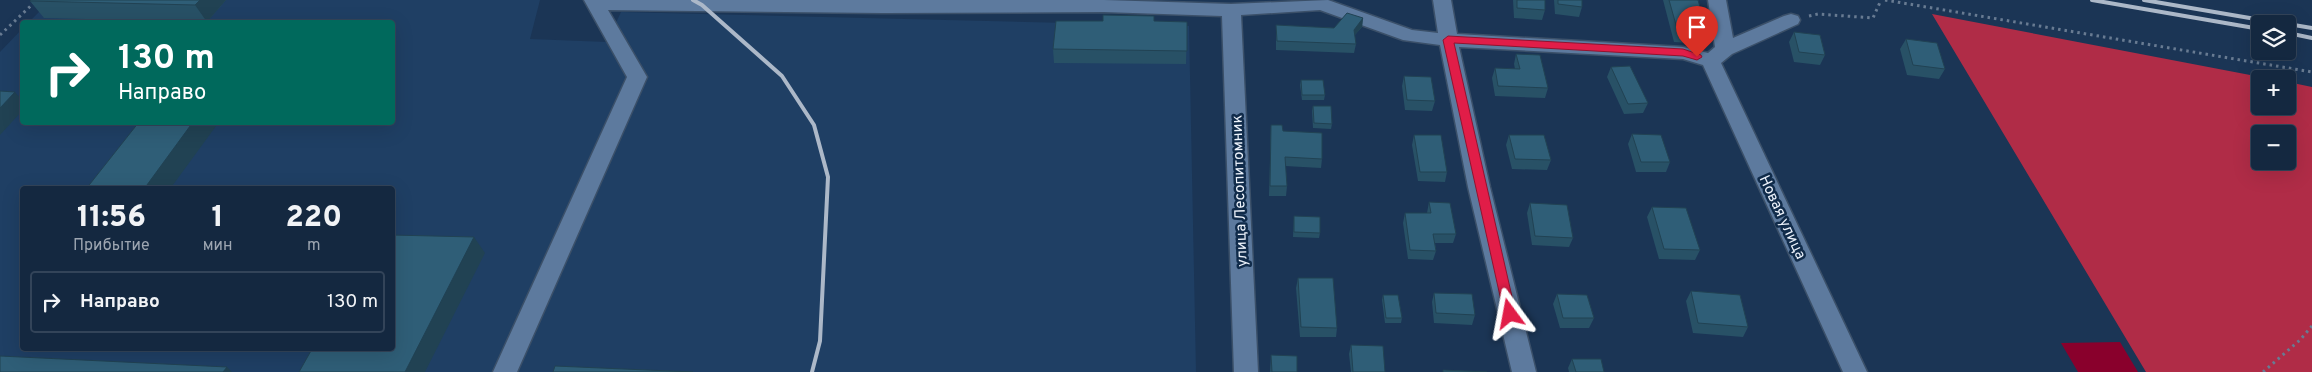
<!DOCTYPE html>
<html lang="ru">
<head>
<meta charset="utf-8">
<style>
	body { margin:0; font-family:Overpass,sans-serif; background:#1d3047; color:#f1f3f6; height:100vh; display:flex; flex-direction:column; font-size:19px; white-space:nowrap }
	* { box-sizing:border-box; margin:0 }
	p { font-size:16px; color:#9da6b1 }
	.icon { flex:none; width:28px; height:28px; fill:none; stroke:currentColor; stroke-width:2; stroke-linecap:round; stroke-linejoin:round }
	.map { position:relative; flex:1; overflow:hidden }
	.details { position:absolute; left:20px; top:186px; width:375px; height:165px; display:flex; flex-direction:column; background:#142840; border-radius:5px; box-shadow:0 5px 20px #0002,0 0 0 1px #334459 }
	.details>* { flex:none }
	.top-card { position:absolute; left:20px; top:20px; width:375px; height:105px; border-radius:5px; box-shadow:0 5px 20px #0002,0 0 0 1px #334459; background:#00695c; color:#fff; overflow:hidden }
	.buttons { position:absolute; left:2251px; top:15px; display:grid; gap:10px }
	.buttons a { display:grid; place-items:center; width:45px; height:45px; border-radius:5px; background:#142840; box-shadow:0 5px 20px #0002,0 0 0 1px #334459; font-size:25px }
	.pin { position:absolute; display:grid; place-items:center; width:42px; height:42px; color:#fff; margin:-51px -21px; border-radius:50% 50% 50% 0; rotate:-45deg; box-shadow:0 0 5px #0007 }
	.pin .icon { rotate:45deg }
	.me { position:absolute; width:55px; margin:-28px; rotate:347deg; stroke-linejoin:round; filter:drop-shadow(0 0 4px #0008) }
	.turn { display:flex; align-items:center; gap:18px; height:105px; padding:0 15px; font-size:22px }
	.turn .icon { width:65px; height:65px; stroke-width:2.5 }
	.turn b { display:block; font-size:35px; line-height:42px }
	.eta { display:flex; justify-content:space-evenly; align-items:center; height:85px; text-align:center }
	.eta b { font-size:30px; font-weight:800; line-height:35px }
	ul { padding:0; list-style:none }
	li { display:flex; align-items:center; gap:15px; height:62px; margin:0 10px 8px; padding:0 5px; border:2px solid #334459; border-radius:5px }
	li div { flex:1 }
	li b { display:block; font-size:19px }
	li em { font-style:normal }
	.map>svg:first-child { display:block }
	.built { fill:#1f3f64; fill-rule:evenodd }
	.green { fill:#89002c }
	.forest { fill:#b02c47; fill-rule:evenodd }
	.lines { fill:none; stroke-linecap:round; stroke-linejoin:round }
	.minor-casing { stroke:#3b5069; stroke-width:3 }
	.path { stroke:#687b92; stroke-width:3; stroke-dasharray:2.5 4; stroke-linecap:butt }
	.minor { fill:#5d7a9e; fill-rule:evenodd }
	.rail { stroke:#acb8c8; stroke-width:4 }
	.wall { fill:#285166 }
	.shaded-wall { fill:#214253 }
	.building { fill:#2f5e77; stroke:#214253 }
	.route { fill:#e11d48; stroke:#92132f }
	.labels { text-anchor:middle; stroke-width:5; stroke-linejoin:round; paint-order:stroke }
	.street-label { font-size:15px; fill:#edf3fc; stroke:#102b4a }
</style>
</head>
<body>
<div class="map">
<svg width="2312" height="372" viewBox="0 0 2312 372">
	<rect width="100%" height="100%" fill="#1b3555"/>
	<path class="built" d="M51,0h489l-10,39 77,3 14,-30 568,14 7,346h-1196v-320l22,-23v93h370v-100h-363zM22,189h370v160h-370z"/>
	<path class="green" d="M2120,342l18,30h-60l-17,-29z"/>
	<path class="forest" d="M1932,14l339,65h-11v27h28v-24l24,5v285h-166zM2260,134h28v27h-28z"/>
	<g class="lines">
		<g class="minor-casing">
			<path id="minor" d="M584,0h520l127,4 97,-4 84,30 26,3 -5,-33h18l6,34 226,13 25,6 7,-6 -7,-47h18l7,38 51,-22 7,-2 7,2 2,4 -2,4 -66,30 -11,9 146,309h-24l-140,-307 -20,-6 -224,-12 31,140 46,185h-24l-44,-185 -28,-142 -37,-5 -83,-30 -79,5 17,357h-24l-12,-356 -118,-4 -221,1 -275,-3 39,67 -130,295h-24l134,-295z"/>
		</g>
		<path class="path" d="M1885,0l427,72
			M1809,16l9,-2 55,4 8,-18
			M0,35l37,-35
			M2263,372l37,-32 12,-14"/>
		<use href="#minor" class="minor"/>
		<path class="rail" d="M693,0l9,5 80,71 32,49 14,52 -8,164 -8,31
			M2092,0l168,29
			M2144,0l141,24
			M2288,24l24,4
			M2288,33l24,5"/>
	</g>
	<path class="wall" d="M226,0l-19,22 -163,-4 -14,-17z
		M1513,0h32v10l-3,10 -28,-2z
		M1554,0h28v7l-3,10 -24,-3z
		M1663,0h35l10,34 -4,10 -30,-2z
		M1363,18l-1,9 -8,9 2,8 -2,9 -78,-3v-25l58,3z
		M1154,21l33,1 -1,42 -132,-1 -1,-14z
		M1794,32l31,23 -5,10 -26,-3 -5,-20z
		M1906,39l39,30 -6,10 -32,-4 -7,-26z
		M1516,54l32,34 -3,10 -50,-2 -3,-18 3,-10 20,1 -1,-5z
		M1611,67l37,36 -5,10 -19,1 -17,-37z
		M1404,76l31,25 -3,10 -27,-1 -3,-24z
		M1301,80l24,15 -1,5h-22l-2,-15z
		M1313,106l19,18 -1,5 -18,-1 -1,-17z
		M1271,125l12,6 39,28 -1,9 -36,-2 2,20 -1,10h-17z
		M1632,134l38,28 -4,10h-30l-8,-28z
		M1414,135l33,37 -2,10 -27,-1 -6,-36z
		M1509,135l42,25 -4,10 -35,-1 -6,-24z
		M1429,202l27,32 -3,9h-18l1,8 -3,9 -25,-1 -5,-36 2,-10h22z
		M1530,203l43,35 -4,9 -37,-2 -5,-32z
		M1652,207l48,43 -5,10 -36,-1 -12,-42z
		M1294,216l26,17 -1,5 -26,-1z
		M1298,278l39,50 -1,9h-36l-4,-49z
		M1691,291l57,36 -5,10 -50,-4 -7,-32z
		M1434,293l41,22 -3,10 -38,-2 -2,-21z
		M1557,294l37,24 -5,10h-29l-7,-24z
		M1383,295l19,23 -1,5h-16l-3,-23z
		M1351,345l34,27h-34l-2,-18z
		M1271,355l26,17h-27z
		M1572,359l32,13h-35l-1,-4z"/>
	<path class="shaded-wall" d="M200,0h26l-19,22 -12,-17z
		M1363,18l-1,9 -10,11 2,-8z
		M15,92l7,8v11l-22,24v-27z
		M193,122h26l-49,67h-26z
		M474,237l11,16 -60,119h-20z
		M227,367l5,5h-9z"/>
	<path class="building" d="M31,0h169l-5,5 -165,-4z
		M1517,0h28v10l-28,-2z
		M1558,0h24v7l-24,-3z
		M1669,0h29l10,34 -30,-2z
		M1347,13l16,5 -9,12 2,14 -79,-3 -1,-16 58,3z
		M1103,15l51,1v5l33,1v29l-134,-2 3,-28h47z
		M1794,32l26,3 5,20 -26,-3z
		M1906,39l31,4 8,26 -32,-4z
		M1516,54l24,1 8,33 -50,-2 -3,-18 25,1z
		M1630,66l18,37 -20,1 -17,-37z
		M1404,76l27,1 4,24 -28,-1z
		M1301,80h22l2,15h-23z
		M0,91l15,1 -15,16z
		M1313,106h18l1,18 -18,-1z
		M139,122h54l-49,67h-58z
		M1271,125h11l1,6 39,2v26l-37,-2 2,29h-17z
		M1632,134l29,1 9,27h-29z
		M1414,135h27l6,37h-27z
		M1509,135h35l7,25 -36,-1z
		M1429,202l21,1 6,31h-23l3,17 -26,-1 -5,-37h26z
		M1530,203l37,2 6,33 -38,-2z
		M1652,207l34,1 14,42 -36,-1z
		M1294,216l26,1v16l-26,-1z
		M392,235l82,2 -69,135h-106l13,-23h80z
		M1298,278h35l4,50 -36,-1z
		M1691,291l49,4 8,32 -50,-4z
		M1434,293l38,1 3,21 -39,-2z
		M1557,294l30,1 7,23h-31z
		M1383,295h15l4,23h-16z
		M1351,345l32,1 2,26h-32z
		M1271,355l26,1v16h-25z
		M0,356l227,11 -4,5h-223z
		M1572,359h29l3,13h-28z
		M555,366l138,6h-140z
		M1443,370l44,2h-44z"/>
	<path class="route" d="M1448,36l235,13 18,6 1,2 -5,3 -14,-4 -229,-13 62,271 -2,4h-9l-1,-4 -61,-274z"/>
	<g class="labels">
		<g class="street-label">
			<text transform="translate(1239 191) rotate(-92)" y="5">улица Лесопитомник</text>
			<text transform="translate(1783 217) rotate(65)" y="5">Новая улица</text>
		</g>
	</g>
</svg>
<div class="buttons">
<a><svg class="icon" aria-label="layers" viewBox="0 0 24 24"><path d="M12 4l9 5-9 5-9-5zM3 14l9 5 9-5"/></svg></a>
<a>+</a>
<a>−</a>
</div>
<div class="pin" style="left:1697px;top:57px;background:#d93025"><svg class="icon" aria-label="arrive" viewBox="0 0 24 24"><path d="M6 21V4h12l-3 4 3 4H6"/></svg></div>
<svg class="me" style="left:1510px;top:314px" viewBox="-20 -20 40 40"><path d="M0-17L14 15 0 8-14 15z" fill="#e11d48" stroke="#fff" stroke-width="4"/></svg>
<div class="top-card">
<div class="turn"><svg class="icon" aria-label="right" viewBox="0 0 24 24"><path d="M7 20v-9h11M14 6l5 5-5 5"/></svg><div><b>130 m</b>Направо</div></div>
</div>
<section class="details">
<div class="eta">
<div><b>11:56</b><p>Прибытие</p></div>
<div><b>1</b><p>мин</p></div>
<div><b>220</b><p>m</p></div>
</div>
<ul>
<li><svg class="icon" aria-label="right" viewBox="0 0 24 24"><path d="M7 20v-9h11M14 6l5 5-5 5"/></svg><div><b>Направо</b></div><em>130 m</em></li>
</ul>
</section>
</div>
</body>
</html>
